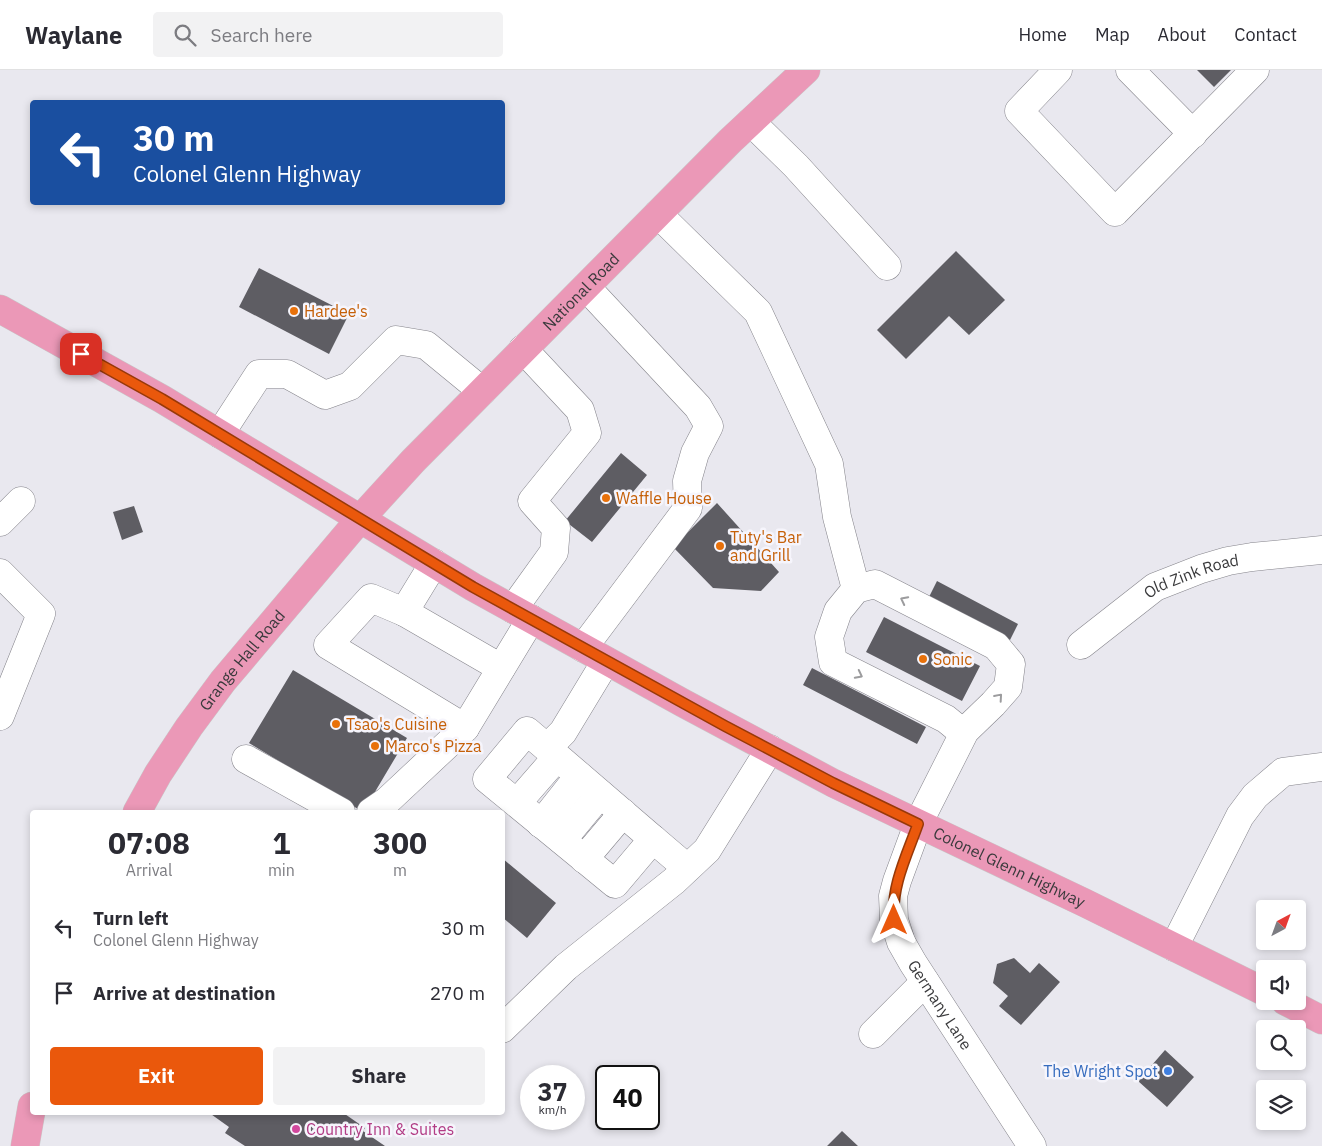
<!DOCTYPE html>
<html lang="en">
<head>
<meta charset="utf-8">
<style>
	body { margin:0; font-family:"IBM Plex Sans",sans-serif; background:#f2f2f3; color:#2b2b33; height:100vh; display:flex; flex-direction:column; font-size:19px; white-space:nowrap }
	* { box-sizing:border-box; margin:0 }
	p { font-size:16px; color:#7c7c81 }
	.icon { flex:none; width:28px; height:28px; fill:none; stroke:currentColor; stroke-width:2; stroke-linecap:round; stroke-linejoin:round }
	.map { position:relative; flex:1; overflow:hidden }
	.sheet { position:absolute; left:30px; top:740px; width:475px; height:305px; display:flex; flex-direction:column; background:#fff; border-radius:5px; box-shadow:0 2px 8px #0003 }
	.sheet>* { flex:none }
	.banner { position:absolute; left:30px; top:30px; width:475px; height:105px; border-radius:5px; box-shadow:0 2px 8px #0003; background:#1a4fa0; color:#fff; overflow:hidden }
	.needle { width:32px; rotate:41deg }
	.fabs { position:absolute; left:1256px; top:830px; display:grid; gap:10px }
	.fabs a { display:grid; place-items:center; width:50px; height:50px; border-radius:5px; background:#fff; box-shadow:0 2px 8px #0003; font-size:25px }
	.speed { position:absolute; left:520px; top:995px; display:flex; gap:10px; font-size:25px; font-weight:700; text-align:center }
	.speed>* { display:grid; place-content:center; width:65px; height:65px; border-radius:50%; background:#fff; box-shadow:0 2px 8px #0003; line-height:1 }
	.speed small { font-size:12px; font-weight:400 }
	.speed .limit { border:2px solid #111; border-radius:8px; background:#fff; color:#111 }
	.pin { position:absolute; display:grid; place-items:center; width:42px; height:42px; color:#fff; margin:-21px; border-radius:10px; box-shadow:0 2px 8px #0006 }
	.me { position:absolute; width:55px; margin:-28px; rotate:0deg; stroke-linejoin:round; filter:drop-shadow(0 0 4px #0008) }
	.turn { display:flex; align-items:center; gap:18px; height:105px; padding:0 20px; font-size:22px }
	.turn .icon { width:65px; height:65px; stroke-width:2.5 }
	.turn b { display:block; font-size:35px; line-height:42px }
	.eta { display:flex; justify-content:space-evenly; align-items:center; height:85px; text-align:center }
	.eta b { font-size:30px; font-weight:700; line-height:35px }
	.button { display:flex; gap:10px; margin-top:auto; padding:10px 20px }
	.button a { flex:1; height:58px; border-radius:5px; background:#ea580c; color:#fff; font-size:20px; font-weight:700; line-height:58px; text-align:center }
	.button a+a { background:#f2f2f3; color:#2b2b33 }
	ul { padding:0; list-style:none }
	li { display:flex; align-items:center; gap:15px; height:65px; padding:0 20px }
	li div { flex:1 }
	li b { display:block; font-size:19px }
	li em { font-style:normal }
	header { display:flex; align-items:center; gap:30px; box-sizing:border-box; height:70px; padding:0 25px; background:#fff; border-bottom:1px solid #e1e1e2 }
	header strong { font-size:24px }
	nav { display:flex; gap:28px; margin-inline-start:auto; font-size:18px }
	.search { width:350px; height:45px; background:#f2f2f3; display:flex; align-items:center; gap:12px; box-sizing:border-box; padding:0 18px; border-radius:5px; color:#7c7c81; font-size:19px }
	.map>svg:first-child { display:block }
	.building { fill:#5e5d63 }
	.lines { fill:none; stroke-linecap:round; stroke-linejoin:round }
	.minor-casing { stroke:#85848b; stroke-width:29 }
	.major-casing { stroke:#c8c8c8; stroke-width:29 }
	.minor { stroke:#fff; stroke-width:28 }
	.major { stroke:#eb98b7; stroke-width:28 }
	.oneway { stroke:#9c9c9e }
	.route-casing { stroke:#983908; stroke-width:12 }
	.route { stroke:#ea580c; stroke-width:9 }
	.food-dot { fill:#e8710a; stroke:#f6f5fc; stroke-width:2 }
	.shop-dot { fill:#3f7fe0; stroke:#f6f5fc; stroke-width:2 }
	.hotel-dot { fill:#d1479c; stroke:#f6f5fc; stroke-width:2 }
	.labels { text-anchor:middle; stroke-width:5; stroke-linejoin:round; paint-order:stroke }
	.street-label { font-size:16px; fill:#3a3a3c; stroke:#f6f5fc }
	.food-label { font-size:16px; fill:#c56008; stroke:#f6f5fc; text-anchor:start }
	.shop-label { font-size:16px; fill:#366cbe; stroke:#f6f5fc; text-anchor:end }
	.hotel-label { font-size:16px; fill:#b23c85; stroke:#f6f5fc; text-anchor:start }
</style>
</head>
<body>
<header>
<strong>Waylane</strong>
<div class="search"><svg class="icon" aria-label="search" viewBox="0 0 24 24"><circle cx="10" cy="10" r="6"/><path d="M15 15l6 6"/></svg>Search here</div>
<nav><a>Home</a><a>Map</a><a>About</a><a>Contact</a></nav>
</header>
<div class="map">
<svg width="1322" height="1076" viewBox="0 0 1322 1076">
	<rect width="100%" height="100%" fill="#e9e8ef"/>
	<path class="building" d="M1197,0h34l-17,17z
		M956,181l49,49 -36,35 -20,-19 -43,43 -29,-29z
		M259,198l90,46 -20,40 -90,-47z
		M621,383l26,22 -55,67 -27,-21z
		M717,433l62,69 -18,19 -48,-3 -40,-41z
		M134,436l9,26 -21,8 -9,-28z
		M937,511l81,43 -8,16 -81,-43z
		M884,547l96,49 -18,35 -96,-49z
		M812,598l114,59 -9,17 -114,-59z
		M293,600l114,68 -44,74 -114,-69z
		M502,788l54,45 -29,35 -25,-21z
		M1014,888l16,15 9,-10 21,19 -39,43 -22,-19 9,-10 -15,-13 4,-19z
		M1165,980l29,27 -27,30 -29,-26z
		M208,1042h134l23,16 -2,3 22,15h-140l-20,-13 4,-6z
		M842,1061l16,15h-31z"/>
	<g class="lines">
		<g class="minor-casing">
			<g id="minor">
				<path d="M1058,0l-39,41 96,101 140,-142"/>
				<path d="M1130,0l63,64"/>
				<path d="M751,52l45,44 91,100"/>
				<path d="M658,144l100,98 71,152 8,53 19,72"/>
				<path d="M220,364l39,-60h28l38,21 25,-9 46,-46 30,5 56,46"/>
				<path d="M0,452l21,-21"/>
				<path d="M434,493l-30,49 -33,-14 -43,47 137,83 66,-109"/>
				<path d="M0,503l41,41 -41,102"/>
				<path d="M513,539l41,-57 2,-24 -24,-27 55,-68 -7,-23 -57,-61"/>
				<path d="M404,542l97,56"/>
				<path id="s1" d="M1081,575l74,-58 46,-18 27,-8 24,-4 70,-7"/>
				<path d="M583,578l105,-140 -1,-27 8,-28 14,-27 -11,-19 -112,-120"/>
				<path id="s2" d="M965,661l-8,-3 -11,-9 -113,-57 -4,-25 9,-26 18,-22 19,-5 121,62 15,18 -3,23 -15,17 -28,27 -47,93 -21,57 -4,15 1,24 7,22 12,21 119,183"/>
				<path d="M547,678l-20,-17 -40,48 128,105 38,-45 -106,-91 16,-16 43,-71"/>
				<path d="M246,689l95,53"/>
				<path d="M517,733l40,-46"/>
				<path d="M371,742l16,-11 78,-73"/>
				<path d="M541,754l38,-48"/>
				<path d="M653,769l34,29"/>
				<path d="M562,770l38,-46"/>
				<path d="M584,789l39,-46"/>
				<path d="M1174,877l66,-131 15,-20 28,-24 39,-5"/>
				<path d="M502,959l64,-62 108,-86 33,-31 63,-101"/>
				<path d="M873,964l52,-52"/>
			</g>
		</g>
		<g class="major-casing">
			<g id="major">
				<path id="s3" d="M0,239l162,90 311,188 210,116 150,80 252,120 180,89"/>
				<path id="s4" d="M137,742l21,-38 31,-47 34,-46 137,-162 53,-58 317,-320 76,-71"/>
				<path d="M1285,931l37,19"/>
				<path d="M25,1076l7,-40"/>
			</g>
		</g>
		<use href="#minor" class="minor"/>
		<use href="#major" class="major"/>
	</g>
	<defs><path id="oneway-chevron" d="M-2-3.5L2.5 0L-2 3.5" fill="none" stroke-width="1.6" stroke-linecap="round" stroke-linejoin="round" transform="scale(1.25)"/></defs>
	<g class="oneway">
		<use href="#oneway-chevron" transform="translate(904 530) rotate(-153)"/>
		<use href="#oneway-chevron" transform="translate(859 605) rotate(27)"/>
		<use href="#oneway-chevron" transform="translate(999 627) rotate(-49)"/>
	</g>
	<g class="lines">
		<g class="route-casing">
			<path id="route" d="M81,284l81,45 311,188 252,139 108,57 85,41c-11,31 -27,62 -24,96"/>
		</g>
		<use href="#route" class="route"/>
	</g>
	<g class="food-dot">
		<circle cx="294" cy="241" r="5"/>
		<circle cx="606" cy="428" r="5"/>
		<circle cx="720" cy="476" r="5"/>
		<circle cx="923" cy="589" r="5"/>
		<circle cx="336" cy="654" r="5"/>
		<circle cx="375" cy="676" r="5"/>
	</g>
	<circle class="shop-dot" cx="1168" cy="1001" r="5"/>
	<circle class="hotel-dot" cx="296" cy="1059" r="5"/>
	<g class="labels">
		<g class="street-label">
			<text dy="6" stroke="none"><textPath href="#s4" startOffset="686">National Road</textPath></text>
			<text dy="6" stroke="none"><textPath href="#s1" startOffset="132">Old Zink Road</textPath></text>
			<text dy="6" stroke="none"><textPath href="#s4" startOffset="185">Grange Hall Road</textPath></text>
			<text dy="6" stroke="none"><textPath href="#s3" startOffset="1154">Colonel Glenn Highway</textPath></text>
			<text dy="6" stroke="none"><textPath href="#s2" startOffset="796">Germany Lane</textPath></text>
		</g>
		<g class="food-label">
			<text x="304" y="247">Hardee's</text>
			<text x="616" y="434">Waffle House</text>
			<text x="730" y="473">Tuty's Bar<tspan x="730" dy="18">and Grill</tspan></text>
			<text x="933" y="595">Sonic</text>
			<text x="346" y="660">Tsao's Cuisine</text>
			<text x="385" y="682">Marco's Pizza</text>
		</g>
		<g class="shop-label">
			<text x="1158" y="1007">The Wright Spot</text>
		</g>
		<g class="hotel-label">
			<text x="306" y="1065">Country Inn &amp; Suites</text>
		</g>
	</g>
</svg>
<div class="fabs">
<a><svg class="needle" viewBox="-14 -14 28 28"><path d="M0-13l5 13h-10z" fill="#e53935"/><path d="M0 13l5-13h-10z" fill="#7c7c81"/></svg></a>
<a><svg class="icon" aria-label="sound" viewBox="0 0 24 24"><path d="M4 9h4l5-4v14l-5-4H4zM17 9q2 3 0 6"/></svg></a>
<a><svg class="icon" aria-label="search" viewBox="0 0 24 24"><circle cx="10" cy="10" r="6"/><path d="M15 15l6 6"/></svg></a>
<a><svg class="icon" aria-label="layers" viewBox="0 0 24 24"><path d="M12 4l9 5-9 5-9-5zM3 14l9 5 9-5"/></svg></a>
</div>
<div class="speed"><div>37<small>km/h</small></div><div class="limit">40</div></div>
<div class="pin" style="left:81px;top:284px;background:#d93025"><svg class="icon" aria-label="arrive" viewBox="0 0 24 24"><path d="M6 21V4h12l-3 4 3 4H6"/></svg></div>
<svg class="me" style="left:894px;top:850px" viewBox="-20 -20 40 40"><path d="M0-17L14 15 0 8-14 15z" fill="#ea580c" stroke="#fff" stroke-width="4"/></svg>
<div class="banner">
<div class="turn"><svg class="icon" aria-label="left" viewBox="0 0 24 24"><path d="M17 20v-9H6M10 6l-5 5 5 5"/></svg><div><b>30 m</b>Colonel Glenn Highway</div></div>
</div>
<section class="sheet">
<div class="eta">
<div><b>07:08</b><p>Arrival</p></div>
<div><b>1</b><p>min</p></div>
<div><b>300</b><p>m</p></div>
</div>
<ul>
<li><svg class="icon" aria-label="left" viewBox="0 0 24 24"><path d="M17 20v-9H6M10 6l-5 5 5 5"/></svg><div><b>Turn left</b><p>Colonel Glenn Highway</p></div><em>30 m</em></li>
<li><svg class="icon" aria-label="arrive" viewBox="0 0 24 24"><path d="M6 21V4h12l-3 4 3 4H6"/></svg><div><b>Arrive at destination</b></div><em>270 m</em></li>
</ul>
<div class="button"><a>Exit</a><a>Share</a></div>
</section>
</div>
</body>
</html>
